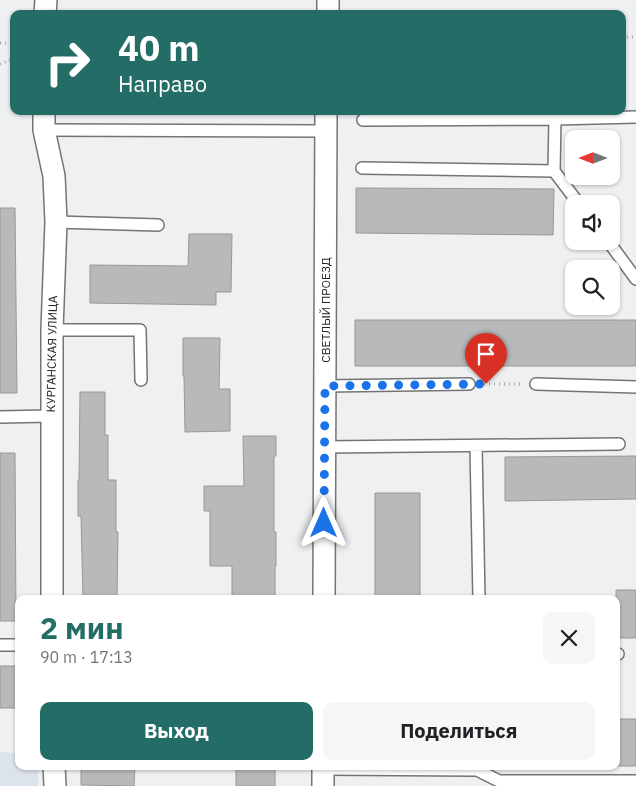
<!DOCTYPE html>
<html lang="ru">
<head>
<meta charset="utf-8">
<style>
	body { margin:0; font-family:"IBM Plex Sans",sans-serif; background:#f6f6f6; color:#202124; height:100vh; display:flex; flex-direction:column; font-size:19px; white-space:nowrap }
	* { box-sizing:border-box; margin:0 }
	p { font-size:16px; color:#757577 }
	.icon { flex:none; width:28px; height:28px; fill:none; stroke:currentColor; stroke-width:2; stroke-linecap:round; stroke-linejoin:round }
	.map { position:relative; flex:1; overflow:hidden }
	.side { position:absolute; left:15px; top:595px; width:605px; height:175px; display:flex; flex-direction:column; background:#fff; border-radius:10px; box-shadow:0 1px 4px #0004 }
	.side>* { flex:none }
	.hud { position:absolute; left:10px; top:10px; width:616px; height:105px; border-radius:10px; box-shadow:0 1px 4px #0004; background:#236d66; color:#fff; overflow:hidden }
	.needle { width:32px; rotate:270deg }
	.fabs { position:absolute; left:565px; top:130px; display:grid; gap:10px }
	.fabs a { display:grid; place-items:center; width:55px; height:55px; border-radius:10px; background:#fff; box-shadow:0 1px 4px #0004; font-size:25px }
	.pin { position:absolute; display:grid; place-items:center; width:42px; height:42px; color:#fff; margin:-51px -21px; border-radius:50% 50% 50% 0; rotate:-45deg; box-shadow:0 0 5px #0007 }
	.pin .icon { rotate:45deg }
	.me { position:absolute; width:55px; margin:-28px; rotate:0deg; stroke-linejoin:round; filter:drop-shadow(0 0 4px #0008) }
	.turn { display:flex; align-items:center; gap:18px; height:105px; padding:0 25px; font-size:22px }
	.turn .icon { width:65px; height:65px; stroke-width:2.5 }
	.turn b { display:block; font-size:35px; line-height:42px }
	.round { display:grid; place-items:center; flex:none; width:52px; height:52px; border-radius:10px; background:#f6f6f6 }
	.overview { display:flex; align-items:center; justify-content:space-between; height:85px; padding:0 25px }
	h1 { font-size:30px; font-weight:700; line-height:38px; color:#236d66 }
	.button { display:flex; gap:10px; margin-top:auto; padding:10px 25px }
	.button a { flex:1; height:58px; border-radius:10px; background:#236d66; color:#fff; font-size:20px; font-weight:700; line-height:58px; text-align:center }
	.button a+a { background:#f6f6f6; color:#202124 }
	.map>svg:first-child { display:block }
	.built { fill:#dde3eb }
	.building { fill:#b8b9ba; stroke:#969899 }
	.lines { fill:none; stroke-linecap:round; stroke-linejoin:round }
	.lane-casing { stroke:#727475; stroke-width:14 }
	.street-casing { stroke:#727475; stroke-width:24 }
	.path { stroke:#a7a8aa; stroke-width:3; stroke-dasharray:1 4; stroke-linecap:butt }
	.lane { stroke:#fff; stroke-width:11 }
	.street { stroke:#fff; stroke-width:21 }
	.route { stroke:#1a73e8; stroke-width:9; stroke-dasharray:0 16.2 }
	.labels { text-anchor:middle; stroke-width:4.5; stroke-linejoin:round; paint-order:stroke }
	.street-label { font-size:12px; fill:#232324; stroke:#fcfeff }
</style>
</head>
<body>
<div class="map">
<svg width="636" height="786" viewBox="0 0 636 786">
	<rect width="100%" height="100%" fill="#eff0f2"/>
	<path class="built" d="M0,752l19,1v13h19v20h-38z"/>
	<path class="building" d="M356,188l198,1 -1,46 -197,-2z
		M0,208h15l2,185h-17z
		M189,234h43l-1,58h-15v13l-126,-2v-38l98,1z
		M355,320h281v46h-281z
		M183,338h37l-1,51h11v42l-45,1 -1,-56h-1z
		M80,392h25v43h3v45h8v52h2l-1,67h-34l-2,-83h-3v-36h1z
		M243,436h33v20h-2v76h2v34h-1v33h-43v-33h-22v-55h-6v-25h40z
		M0,453h15l1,168h-16z
		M636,456v43l-131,2v-44z
		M375,493h45v106h-45z
		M616,590h20v48h-20z
		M0,666h19v42h-19z
		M616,719h20v47h-20z
		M81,766h54l-1,20 -53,-1z
		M236,767h39v19h-39z"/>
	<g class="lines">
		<g class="lane-casing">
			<path id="lane" d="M555,119l81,-2
				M363,120l192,-1 -1,52 25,33
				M44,130l282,1
				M362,168l192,3
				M56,222l102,3
				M608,241l28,38
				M52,330h88l1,50
				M536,384l100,3
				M325,386l144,-2
				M0,417l51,-1
				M476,446l3,153
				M325,447l294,-3
				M0,645h19
				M616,654h2
				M323,769l154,1 22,11h137"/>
		</g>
		<g class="street-casing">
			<path id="street" d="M45,14l1,-14
				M328,14v-14
				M44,111v19l10,46 2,46 -4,108v269
				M324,599l2,-488
				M54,766l1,20
				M323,786v-20"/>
		</g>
		<path class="path" d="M622,37h14
			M0,43h14
			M0,64l14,-6
			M484,384h37"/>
		<use href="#lane" class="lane"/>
		<use href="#street" class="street"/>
	</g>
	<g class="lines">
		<path class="route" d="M324,523l1,-137 161,-2"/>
	</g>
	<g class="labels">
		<g class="street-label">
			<text transform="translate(326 310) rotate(-90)" y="4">СВЕТЛЫЙ ПРОЕЗД</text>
			<text transform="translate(52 354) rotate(-89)" y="4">КУРГАНСКАЯ УЛИЦА</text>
		</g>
	</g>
</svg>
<div class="fabs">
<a><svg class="needle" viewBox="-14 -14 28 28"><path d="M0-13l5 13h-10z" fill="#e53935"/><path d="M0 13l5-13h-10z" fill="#757577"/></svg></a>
<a><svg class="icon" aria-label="sound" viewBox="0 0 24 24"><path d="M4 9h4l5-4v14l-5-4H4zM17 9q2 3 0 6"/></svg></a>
<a><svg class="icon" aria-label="search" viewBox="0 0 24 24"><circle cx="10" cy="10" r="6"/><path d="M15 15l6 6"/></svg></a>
</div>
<div class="pin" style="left:486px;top:384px;background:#d93025"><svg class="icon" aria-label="arrive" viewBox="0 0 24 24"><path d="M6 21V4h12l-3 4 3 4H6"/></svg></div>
<svg class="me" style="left:324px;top:523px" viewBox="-20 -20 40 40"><path d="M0-17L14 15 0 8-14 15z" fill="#1a73e8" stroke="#fff" stroke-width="4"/></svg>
<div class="hud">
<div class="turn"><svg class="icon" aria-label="right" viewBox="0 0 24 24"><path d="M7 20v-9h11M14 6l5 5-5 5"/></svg><div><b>40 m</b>Направо</div></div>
</div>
<section class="side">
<div class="overview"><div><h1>2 мин</h1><p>90 m · 17:13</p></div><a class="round"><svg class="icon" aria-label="close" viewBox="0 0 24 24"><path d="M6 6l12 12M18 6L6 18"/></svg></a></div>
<div class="button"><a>Выход</a><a>Поделиться</a></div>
</section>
</div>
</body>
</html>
